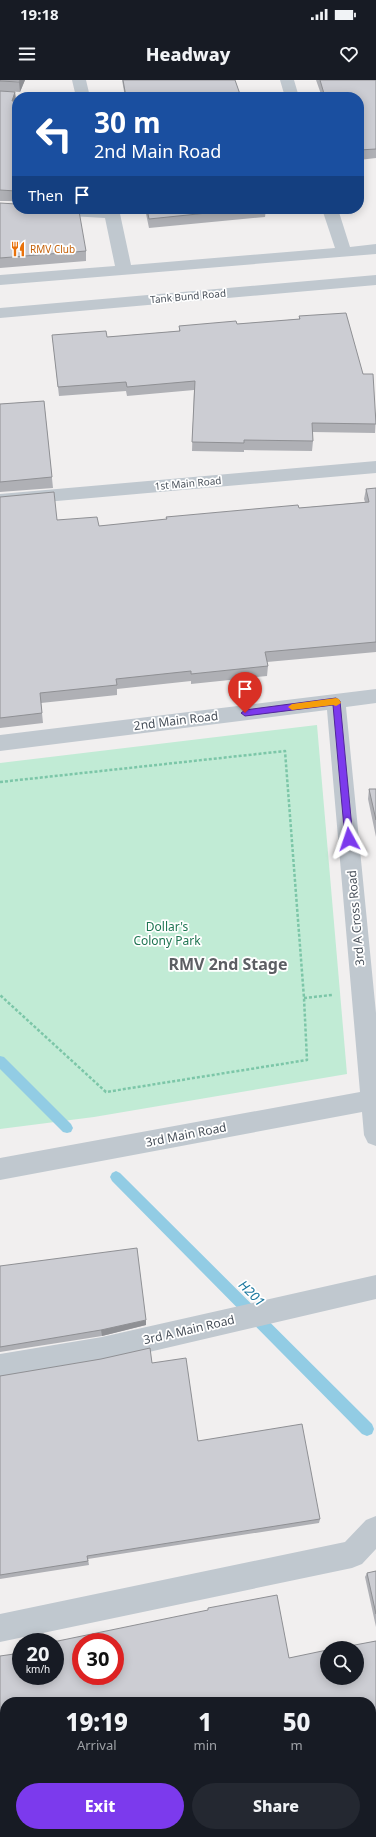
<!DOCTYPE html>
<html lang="en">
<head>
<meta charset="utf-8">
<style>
	body { margin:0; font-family:"Noto Sans",sans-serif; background:#242831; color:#f1f3f6; height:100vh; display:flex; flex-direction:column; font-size:15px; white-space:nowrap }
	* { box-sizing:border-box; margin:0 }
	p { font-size:13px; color:#9ea1a6 }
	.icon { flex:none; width:22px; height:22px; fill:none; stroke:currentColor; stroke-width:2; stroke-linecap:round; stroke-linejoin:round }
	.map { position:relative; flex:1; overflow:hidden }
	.panel { position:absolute; left:0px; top:1617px; width:376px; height:140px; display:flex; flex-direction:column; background:#171b24; border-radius:16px 16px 0 0; box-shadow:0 2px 10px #0003 }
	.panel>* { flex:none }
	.guide { position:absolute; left:12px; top:12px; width:352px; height:122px; border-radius:16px; box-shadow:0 2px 10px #0003; background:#1a4fa0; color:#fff; overflow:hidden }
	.tools { position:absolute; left:320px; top:1561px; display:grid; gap:8px }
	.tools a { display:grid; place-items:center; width:44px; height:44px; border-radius:50%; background:#171b24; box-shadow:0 2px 10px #0003; font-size:20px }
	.speed { position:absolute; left:12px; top:1553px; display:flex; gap:8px; font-size:20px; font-weight:700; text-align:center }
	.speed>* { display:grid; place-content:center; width:52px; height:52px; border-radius:50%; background:#171b24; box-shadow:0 2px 10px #0003; line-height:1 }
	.speed small { font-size:10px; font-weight:400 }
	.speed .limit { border:6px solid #d22; background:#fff; color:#111 }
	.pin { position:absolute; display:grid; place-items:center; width:34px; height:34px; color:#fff; margin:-41px -17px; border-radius:50% 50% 50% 0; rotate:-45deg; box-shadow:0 0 4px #0007 }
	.pin .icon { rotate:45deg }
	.me { position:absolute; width:44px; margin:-22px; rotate:355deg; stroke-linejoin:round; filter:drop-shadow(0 0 3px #0008) }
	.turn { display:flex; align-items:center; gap:14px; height:84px; padding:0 16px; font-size:18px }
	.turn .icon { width:52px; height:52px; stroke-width:2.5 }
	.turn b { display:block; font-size:28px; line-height:34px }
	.then { display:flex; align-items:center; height:38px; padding:0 16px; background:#0003; gap:8px; font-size:15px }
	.eta { display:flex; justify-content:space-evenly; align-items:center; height:68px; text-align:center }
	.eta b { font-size:24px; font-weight:800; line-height:28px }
	.cta { display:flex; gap:8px; margin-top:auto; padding:8px 16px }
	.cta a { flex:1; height:46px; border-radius:24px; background:#7c3aed; color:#fff; font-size:16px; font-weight:800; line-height:46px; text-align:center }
	.cta a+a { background:#242831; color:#f1f3f6 }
	.status { display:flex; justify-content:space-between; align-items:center; height:28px; padding:0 20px; background:#171b24; direction:ltr }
	.status svg { height:11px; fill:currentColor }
	header { display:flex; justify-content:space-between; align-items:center; height:52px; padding:0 16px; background:#171b24; font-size:18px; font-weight:800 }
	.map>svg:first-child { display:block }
	.green { fill:#c1ebd5 }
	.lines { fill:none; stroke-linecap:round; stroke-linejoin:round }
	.stream { fill:#92cce4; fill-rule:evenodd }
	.path { stroke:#7cc6a8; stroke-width:2.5; stroke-dasharray:3 2; stroke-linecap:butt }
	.minor { fill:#c0c8cf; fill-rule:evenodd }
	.wall { fill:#afb0b5 }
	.shaded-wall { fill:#8f9094 }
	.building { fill:#cccdd3; stroke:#8f9094; fill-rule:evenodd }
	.route { fill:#7c3aed; stroke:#51269a }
	.slow { fill:#f59e0b }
	.labels { text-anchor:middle; stroke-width:3.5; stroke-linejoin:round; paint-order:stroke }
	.far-food-label { font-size:10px; fill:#c56008; stroke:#fff; text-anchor:start }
	.far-street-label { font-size:10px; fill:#48505a; stroke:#fff }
	.street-label { font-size:12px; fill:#48505a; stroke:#fff }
	.park-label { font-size:12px; fill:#1f7552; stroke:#fff }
	.water-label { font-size:13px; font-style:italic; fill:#19769d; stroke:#fff }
	.district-label { font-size:16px; font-weight:bold; fill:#5c5e63; stroke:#fff }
</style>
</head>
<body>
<div class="status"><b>19:18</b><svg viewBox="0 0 49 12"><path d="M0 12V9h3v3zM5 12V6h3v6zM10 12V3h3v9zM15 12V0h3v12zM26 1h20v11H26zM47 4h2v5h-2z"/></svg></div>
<header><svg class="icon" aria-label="menu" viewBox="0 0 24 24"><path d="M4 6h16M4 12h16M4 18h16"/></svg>Headway<svg class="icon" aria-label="heart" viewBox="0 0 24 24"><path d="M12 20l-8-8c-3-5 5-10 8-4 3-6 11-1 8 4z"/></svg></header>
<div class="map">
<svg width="376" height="1757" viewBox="0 0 376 1757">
	<rect width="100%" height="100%" fill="#f1efef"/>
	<path class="green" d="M317,645l30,349 -253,43 -94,12v-366z"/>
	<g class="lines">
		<path class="stream" d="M0,976l4,1 67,67 2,4 -2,4 -4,1 -4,-1 -63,-63z
			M116,1091l4,2 252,251 2,5 -2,5 -5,2 -5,-2 -250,-253 -2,-4 2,-4z"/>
		<path class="path" d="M0,702l285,-31 19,247 3,62 -201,32 -106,-97
			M304,918l28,-3"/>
		<path class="minor" d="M72,0h14l4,17h-14z
			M280,0h14l5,17h-14z
			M26,129h93l12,56 204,-17 -13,-39h16l12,38 26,-3v10l-376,31v-10l115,-9 -10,-48 -71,-4 -5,-2z
			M376,195v10l-376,33v-10z
			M376,381v12l-376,33v-12z
			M376,609v14l-30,4 30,306v133l-8,-3 -4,-8 -2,-23 -362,68v-22l360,-66 -33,-382 -327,41v-16z
			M376,1195v24l-274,64 -102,17v-26l102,-17z
			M376,1436v33l-14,15 -10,4 -352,74v-28l345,-72 21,-22z
			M371,1739l5,2v16h-46l2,-5h39z"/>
	</g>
	<path class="wall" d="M0,0h25l-5,12 -20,-1z
		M122,0h113l6,17h-116z
		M316,0h60v78l-17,2v-63h-37z
		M0,11l15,1 1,9h1v100h-17z
		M0,123l17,6h40l1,4 28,38v10l-86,7z
		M145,129h121l-1,8 -116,11z
		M299,236l64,58 13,41 -1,18 -63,-1 1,9 -1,10 -68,-1v2l-52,-1 2,-61 -67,6 -1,-5 -67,5 -7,-61 55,2 72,-6v-5l58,-2 62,-5z
		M44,321l9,87 -53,4v-88z
		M376,408v164l-109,10 1,4 -1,10 -76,8v-3l-74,8v6l-76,8 2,20 -43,5v-231l57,23 42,6 67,-6v-3l133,-9 66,-6 -1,-3 2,-10z
		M369,709h7v48l-8,-38z
		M0,1186l146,59 -44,11 -102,16z
		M152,1283l46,78 122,78 -1,4 -231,36 1,6 -89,14v-203z
		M376,1491v56l-11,-50 2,-4z
		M208,1528l81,50 87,-17v120l-5,1v-60l-366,130h212l-23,5h-194l21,-161 187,-66z"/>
	<path class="shaded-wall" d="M20,0h5l-5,12 -1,-10z
		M15,12l1,10 -4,-1z
		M56,129h1l1,8 -3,-4z
		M146,1240v5l-44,11 -1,-6z"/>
	<path class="building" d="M0,0h20l-1,2 -19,-1z
		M123,0h112l6,17h-115z
		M320,0h56v69l-17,1v-53h-34z
		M0,11l15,1 -3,9h5v94l-1,-4 -16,-1z
		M0,123l16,1 1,-1v6h39l-1,4 24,-2 7,40 -86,7z
		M147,129h99l-97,10z
		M346,233l17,61h10l3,50 -64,-1 1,18 -69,-1v3l-52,-1 3,-61 -68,6 -1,-5 -68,5 -6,-52 54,-4 1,6 73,-6 -1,-5 57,-5 1,3 63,-5 -1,-3z
		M44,321l8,76 -52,5v-78z
		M376,408v154l-111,10 3,14 -77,8v-3l-75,8 1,6 -77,8 2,20 -42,5v-221l54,-5 3,28 40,-3 2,9 68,-7 -1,-2 132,-12 1,3 70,-6 -3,-13z
		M369,709h7v31z
		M137,1168l9,72 -45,10 -101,17v-81z
		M150,1268l2,15 34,-5 12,83 104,-17 18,95 -233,37 1,5 -88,14v-199l101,-17z
		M376,1491v43l-9,-41z
		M277,1515l12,63 38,-8v28h30v-30h-18l37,-7v119l-5,1v-59h-366v130h210l-24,5h-191v-181l21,-3v23h34v-34h-2l155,-32v-2zM81,1562h34v34h-34z"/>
	<path class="route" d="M336,618l4,3 13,138 -4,3 -4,-3 -12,-134 -88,11 -4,-3 4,-3z"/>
	<path class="slow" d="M336,618l3,1 2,4 -5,3 -3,-1 -41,5 -4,-3 4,-3z"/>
	<defs>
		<g id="restaurant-bare" transform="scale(1.2)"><path d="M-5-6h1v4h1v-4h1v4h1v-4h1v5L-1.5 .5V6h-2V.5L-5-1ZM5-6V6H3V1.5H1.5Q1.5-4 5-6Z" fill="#e8710a" stroke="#fff" stroke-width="2.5" paint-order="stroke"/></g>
	</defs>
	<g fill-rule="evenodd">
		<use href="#restaurant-bare" x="18" y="169"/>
	</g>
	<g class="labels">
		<g class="far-food-label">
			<text x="30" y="173">RMV Club</text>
		</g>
		<g class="far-street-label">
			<text transform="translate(188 216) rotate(-5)" y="4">Tank Bund Road</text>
			<text transform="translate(188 403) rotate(-5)" y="4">1st Main Road</text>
		</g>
		<g class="street-label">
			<text transform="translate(176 641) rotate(-7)" y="4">2nd Main Road</text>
			<text transform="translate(356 838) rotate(-95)" y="4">3rd A Cross Road</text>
			<text transform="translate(186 1055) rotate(-11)" y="4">3rd Main Road</text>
			<text transform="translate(189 1250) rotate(-13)" y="4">3rd A Main Road</text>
		</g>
		<g class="park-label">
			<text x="167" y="851">Dollar's<tspan x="167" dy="14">Colony Park</tspan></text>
		</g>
		<g class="water-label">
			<text transform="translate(252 1213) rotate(45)" y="5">H201</text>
		</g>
		<g class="district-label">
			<text x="228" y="890">RMV 2nd Stage</text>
		</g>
	</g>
</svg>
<div class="tools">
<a><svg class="icon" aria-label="search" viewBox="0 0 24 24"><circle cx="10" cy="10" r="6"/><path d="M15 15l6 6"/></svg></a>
</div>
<div class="speed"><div>20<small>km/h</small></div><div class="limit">30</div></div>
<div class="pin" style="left:245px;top:633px;background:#d93025"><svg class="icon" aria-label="arrive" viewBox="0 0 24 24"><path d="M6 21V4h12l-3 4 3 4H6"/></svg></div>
<svg class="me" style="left:349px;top:759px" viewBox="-20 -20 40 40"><path d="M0-17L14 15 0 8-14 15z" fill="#7c3aed" stroke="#fff" stroke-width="4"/></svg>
<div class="guide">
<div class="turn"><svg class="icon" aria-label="left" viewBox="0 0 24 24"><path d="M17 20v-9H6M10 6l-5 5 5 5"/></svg><div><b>30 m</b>2nd Main Road</div></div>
<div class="then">Then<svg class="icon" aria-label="arrive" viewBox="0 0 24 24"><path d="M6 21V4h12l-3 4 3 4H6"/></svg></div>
</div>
<section class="panel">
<div class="eta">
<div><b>19:19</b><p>Arrival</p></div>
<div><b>1</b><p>min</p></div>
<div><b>50</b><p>m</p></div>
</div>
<div class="cta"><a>Exit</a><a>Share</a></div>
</section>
</div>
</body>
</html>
